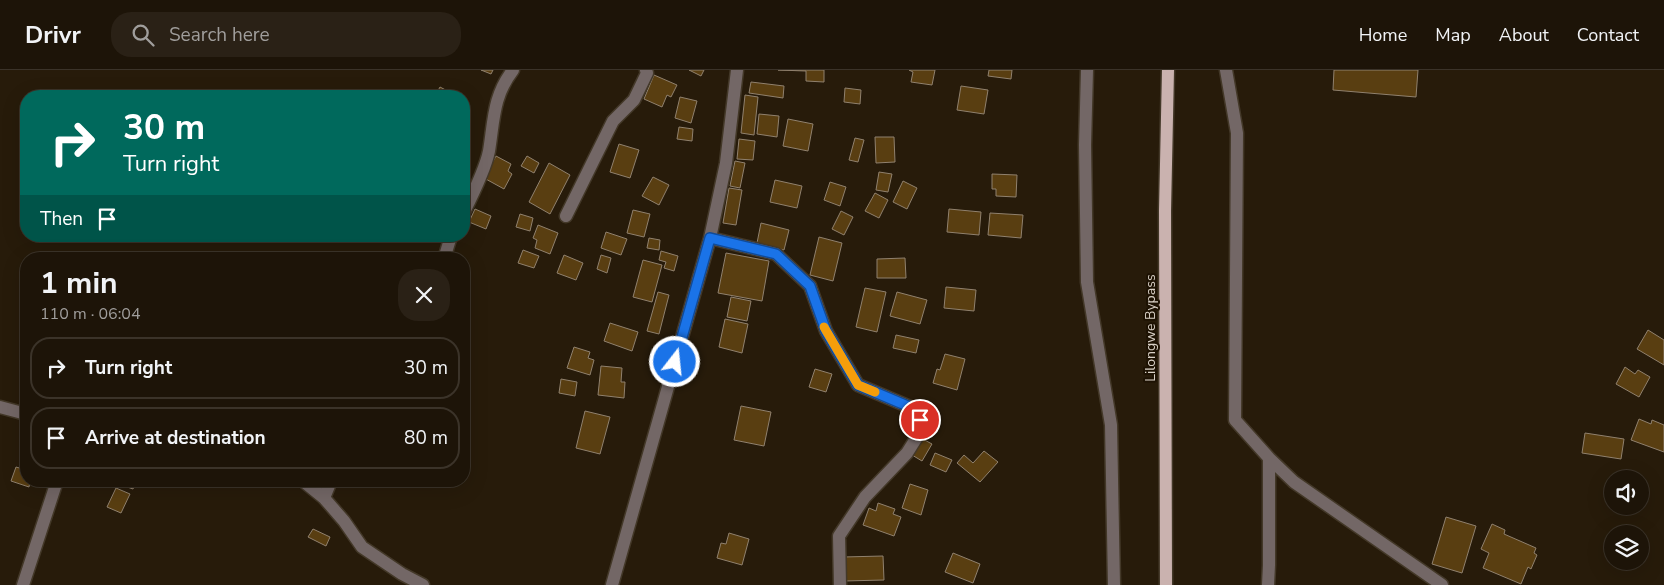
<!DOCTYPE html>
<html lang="en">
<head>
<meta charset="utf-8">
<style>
	body { margin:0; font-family:"Nunito Sans",sans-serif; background:#2a2116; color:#f1f3f6; height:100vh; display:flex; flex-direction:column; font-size:19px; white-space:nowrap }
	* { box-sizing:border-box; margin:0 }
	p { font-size:16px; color:#a09e9c }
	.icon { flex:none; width:28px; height:28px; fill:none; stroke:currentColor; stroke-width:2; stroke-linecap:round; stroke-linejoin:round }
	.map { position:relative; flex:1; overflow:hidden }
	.side { position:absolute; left:20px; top:182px; width:450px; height:235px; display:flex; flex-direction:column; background:#1d1408; border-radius:20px; box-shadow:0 5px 20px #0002,0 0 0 1px #3b3329 }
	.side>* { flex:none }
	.top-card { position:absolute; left:20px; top:20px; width:450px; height:152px; border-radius:20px; box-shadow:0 5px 20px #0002,0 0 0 1px #3b3329; background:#00695c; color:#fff; overflow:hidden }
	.tools { position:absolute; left:1604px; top:400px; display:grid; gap:10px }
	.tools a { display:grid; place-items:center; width:45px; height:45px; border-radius:50%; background:#1d1408; box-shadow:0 5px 20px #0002,0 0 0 1px #3b3329; font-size:25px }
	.pin { position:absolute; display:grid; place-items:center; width:42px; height:42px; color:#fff; margin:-21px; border:2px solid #fff; border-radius:50%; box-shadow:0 1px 5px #0007 }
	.me { position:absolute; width:55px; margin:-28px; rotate:16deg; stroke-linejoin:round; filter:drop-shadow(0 0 4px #0008) }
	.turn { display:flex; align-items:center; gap:18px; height:105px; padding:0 20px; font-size:22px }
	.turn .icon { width:65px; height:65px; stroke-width:2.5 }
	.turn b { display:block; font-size:35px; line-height:42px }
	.then { display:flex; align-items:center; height:48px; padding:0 20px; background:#0003; gap:10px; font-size:19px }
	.round { display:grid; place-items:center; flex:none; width:52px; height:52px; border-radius:20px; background:#2a2116 }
	.headline { display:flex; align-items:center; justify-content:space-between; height:85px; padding:0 20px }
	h1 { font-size:30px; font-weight:700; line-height:38px }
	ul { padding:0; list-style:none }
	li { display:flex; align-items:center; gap:15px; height:62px; margin:0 10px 8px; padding:0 10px; border:2px solid #3b3329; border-radius:20px }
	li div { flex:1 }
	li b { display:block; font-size:19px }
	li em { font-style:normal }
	header { display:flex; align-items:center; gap:30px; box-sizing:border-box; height:70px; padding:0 25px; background:#1d1408; border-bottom:1px solid #3b3329 }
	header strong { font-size:24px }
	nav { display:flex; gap:28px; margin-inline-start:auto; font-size:18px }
	.search { width:350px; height:45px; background:#2a2116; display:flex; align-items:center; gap:12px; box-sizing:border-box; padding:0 18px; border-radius:20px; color:#a09e9c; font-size:19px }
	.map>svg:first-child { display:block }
	.building { fill:#593e11; stroke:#90816e }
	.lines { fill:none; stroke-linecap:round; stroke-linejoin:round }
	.minor-casing { stroke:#433828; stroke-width:15 }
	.major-casing { stroke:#433828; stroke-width:15 }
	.minor { stroke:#736766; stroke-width:12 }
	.major { stroke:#cab2af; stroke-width:12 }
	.route-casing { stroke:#114b97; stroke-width:12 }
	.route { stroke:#1a73e8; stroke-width:9 }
	.slow { stroke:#f59e0b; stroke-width:9 }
	.labels { text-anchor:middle; stroke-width:4; stroke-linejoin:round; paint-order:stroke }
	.street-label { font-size:14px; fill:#d8d0c6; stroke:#1d1203 }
</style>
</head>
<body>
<header>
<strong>Drivr</strong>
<div class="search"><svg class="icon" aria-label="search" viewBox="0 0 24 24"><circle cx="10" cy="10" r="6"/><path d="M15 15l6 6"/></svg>Search here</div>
<nav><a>Home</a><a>Map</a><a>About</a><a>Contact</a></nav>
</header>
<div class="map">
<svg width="1664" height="515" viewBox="0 0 1664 515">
	<rect width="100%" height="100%" fill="#271b0a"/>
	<path class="building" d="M481,0h12l-2,4z
		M689,0h15l-3,6z
		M778,0h46v12l-18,-1v-10z
		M909,0h26l-3,15 -21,-3 2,-10z
		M989,0h23l-1,9 -23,-3z
		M1334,0h84l-2,27 -83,-7z
		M654,5l23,10 -6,12 -4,-2 -5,12 -18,-8z
		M751,12l33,4 -1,12 -34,-5z
		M961,16l27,4 -4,24 -27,-4z
		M440,17l15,8 -1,1h-19z
		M845,18l16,2 -1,14 -16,-2z
		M745,25l13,2 -4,38 -13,-2z
		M680,27l17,4 -6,22 -16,-5z
		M759,44l20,2 -2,21 -20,-3z
		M788,49l25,5 -5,27 -25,-5z
		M679,57l14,2 -1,12 -15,-2z
		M875,67h19l1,25 -19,1z
		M855,68l9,2 -6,22 -9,-2z
		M739,69l16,2 -2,19 -16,-1z
		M619,74l20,6 -9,28 -20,-6z
		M496,86l15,8 -3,7 4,3 -8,15 -20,-11z
		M527,86l12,7 -5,10 -13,-7z
		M735,91l10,2 -5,25 -10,-2z
		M549,93l21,12 -20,39 -21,-12z
		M879,102l13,2 -4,18 -12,-2z
		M992,104l25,1 -1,22 -20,-1v-7h-4z
		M653,107l16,8 -10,20 -17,-9z
		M775,110l27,6 -5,22 -27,-6z
		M903,111l14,7 -10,21 -14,-7z
		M830,112l16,5 -6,19 -16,-6z
		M729,118l13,2 -6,35 -13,-2z
		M875,123l13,7 -9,18 -14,-7z
		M475,139l16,7 -5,13 -17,-7z
		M949,139l32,3 -2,23 -32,-3z
		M633,140l17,4 -6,23 -17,-4z
		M841,141l12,6 -9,18 -12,-6z
		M990,143l33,2 -2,23 -33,-3z
		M520,144l13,4 -3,13 -14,-4z
		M761,153l28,7 -5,20 -27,-7z
		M538,155l20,8 -8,21 -15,-6 2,-8 -4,-2z
		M606,162l21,7 -6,16 -20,-7z
		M819,167l23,6 -9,38 -23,-6z
		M649,168l11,2 -1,10 -12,-2z
		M523,180l16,6 -5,12 -16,-5z
		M661,181l17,5 -4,15 -10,-3 2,-6 -7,-2z
		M726,183l43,8 -7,40 -44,-8z
		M564,185l19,8 -7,17 -19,-7z
		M601,185l10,3 -4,15 -10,-4z
		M905,188l1,20h-29v-19z
		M643,190l19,5 -10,37 -19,-5z
		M946,217l30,3 -2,21 -30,-3z
		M865,218l21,4 -9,40 -21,-5z
		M658,222l11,3 -10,39 -12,-3z
		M897,222l30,8 -7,24 -30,-8z
		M731,227l20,4 -4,20 -20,-4z
		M725,249l23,5 -6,29 -23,-6z
		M610,253l28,9 -6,19 -28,-10z
		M1648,260l16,10v25l-27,-16z
		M896,265l23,5 -3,13 -23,-5z
		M574,277l16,5 -2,6 6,2 -4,15 -23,-7z
		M945,284l20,5 -8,31 -24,-7 4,-14 3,1z
		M601,296l21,2 -1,14h4l-1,16 -26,-3z
		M1625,297l10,7 3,-4 12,7 -11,20 -23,-13z
		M815,299l17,5 -6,18 -17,-5z
		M561,309l16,3 -2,14 -16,-3z
		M741,336l30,6 -7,34 -30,-6z
		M585,341l25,6 -10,37 -24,-6z
		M1639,349l12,5 1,-4 12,5v27l-33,-12z
		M1585,363l39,6 -3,20 -39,-6z
		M921,368l11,6 -10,17 -10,-6z
		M984,381l14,11 -18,20 -23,-19 7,-8 9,8z
		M935,383l17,7 -6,12 -16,-7z
		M16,397l10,3v11h4l-1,6 -18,-6z
		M117,411h19l-3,8 -17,-6z
		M910,414l18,6 -7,25 -19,-7z
		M116,418l14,6 -9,19 -14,-6z
		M878,433l17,6 -2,5 8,3 -7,19 -31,-11 6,-17 7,3z
		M1446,447l30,9 -14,47 -30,-9z
		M1492,454l13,6 -1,4 32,14 -2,5 3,2 -6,14 -3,-2 -7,17 -38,-16 6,-15 -8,-4z
		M313,459l17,8 -4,9 -18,-9z
		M729,463l20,6 -7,26 -25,-7 4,-15 5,1z
		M953,483l27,11 -7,19 -28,-11z
		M883,486l1,24 -40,1 -1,-24z"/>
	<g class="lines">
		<g class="minor-casing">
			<path id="minor" d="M1087,0l-2,75 2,137 24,143 3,160
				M1226,0l11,63 -2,287 34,38v107l-1,20
				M464,142c7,-14 22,-46 25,-61 5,-31 4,-55 24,-81
				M566,146l47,-95 21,-21 13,-27 -1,-3
				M710,168l66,16 34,32 16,45 32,54 52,22 10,13 -3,17 -10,16 -42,44 -26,39 1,49
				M444,189l7,-23
				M0,337l26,7
				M1269,388l25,24 148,103
				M303,411l21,17 20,23 18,26 40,27 21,11
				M324,428l7,-17
				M23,515l34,-104
				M612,515l98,-347 16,-75 11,-93"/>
		</g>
		<g class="major-casing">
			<path id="major" d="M1166,515l-1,-374 3,-141"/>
		</g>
		<use href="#minor" class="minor"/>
		<use href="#major" class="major"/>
	</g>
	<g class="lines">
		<g class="route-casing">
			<path id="route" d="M675,292l35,-124 66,16 34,32 16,45 32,54 52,22 10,13"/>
		</g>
		<use href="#route" class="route"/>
		<path class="slow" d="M824,257l34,58 17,7"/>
	</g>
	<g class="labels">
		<g class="street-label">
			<text transform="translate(1150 258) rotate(-90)" y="5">Lilongwe Bypass</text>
		</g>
	</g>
</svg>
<div class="tools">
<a><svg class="icon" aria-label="sound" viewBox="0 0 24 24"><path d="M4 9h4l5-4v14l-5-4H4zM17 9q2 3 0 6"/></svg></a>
<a><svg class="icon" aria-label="layers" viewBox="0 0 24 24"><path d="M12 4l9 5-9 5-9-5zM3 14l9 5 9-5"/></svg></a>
</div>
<div class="pin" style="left:920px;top:350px;background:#d93025"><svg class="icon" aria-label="arrive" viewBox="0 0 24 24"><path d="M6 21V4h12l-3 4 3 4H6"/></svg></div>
<svg class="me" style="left:675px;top:292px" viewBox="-20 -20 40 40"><circle r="17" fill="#1a73e8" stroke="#fff" stroke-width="3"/><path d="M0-11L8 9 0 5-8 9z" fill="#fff"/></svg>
<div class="top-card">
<div class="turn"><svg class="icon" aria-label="right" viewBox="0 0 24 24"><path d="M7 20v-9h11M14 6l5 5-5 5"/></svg><div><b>30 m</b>Turn right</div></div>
<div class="then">Then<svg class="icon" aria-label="arrive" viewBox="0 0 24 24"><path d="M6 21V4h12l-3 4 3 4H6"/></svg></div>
</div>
<section class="side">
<div class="headline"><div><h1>1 min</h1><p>110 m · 06:04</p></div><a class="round"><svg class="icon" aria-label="close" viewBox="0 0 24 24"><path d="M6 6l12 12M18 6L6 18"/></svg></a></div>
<ul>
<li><svg class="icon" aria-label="right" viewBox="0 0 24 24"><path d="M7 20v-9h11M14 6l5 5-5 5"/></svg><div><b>Turn right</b></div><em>30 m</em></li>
<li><svg class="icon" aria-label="arrive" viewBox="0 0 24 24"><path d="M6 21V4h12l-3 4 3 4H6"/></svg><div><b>Arrive at destination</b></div><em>80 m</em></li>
</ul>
</section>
</div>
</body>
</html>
